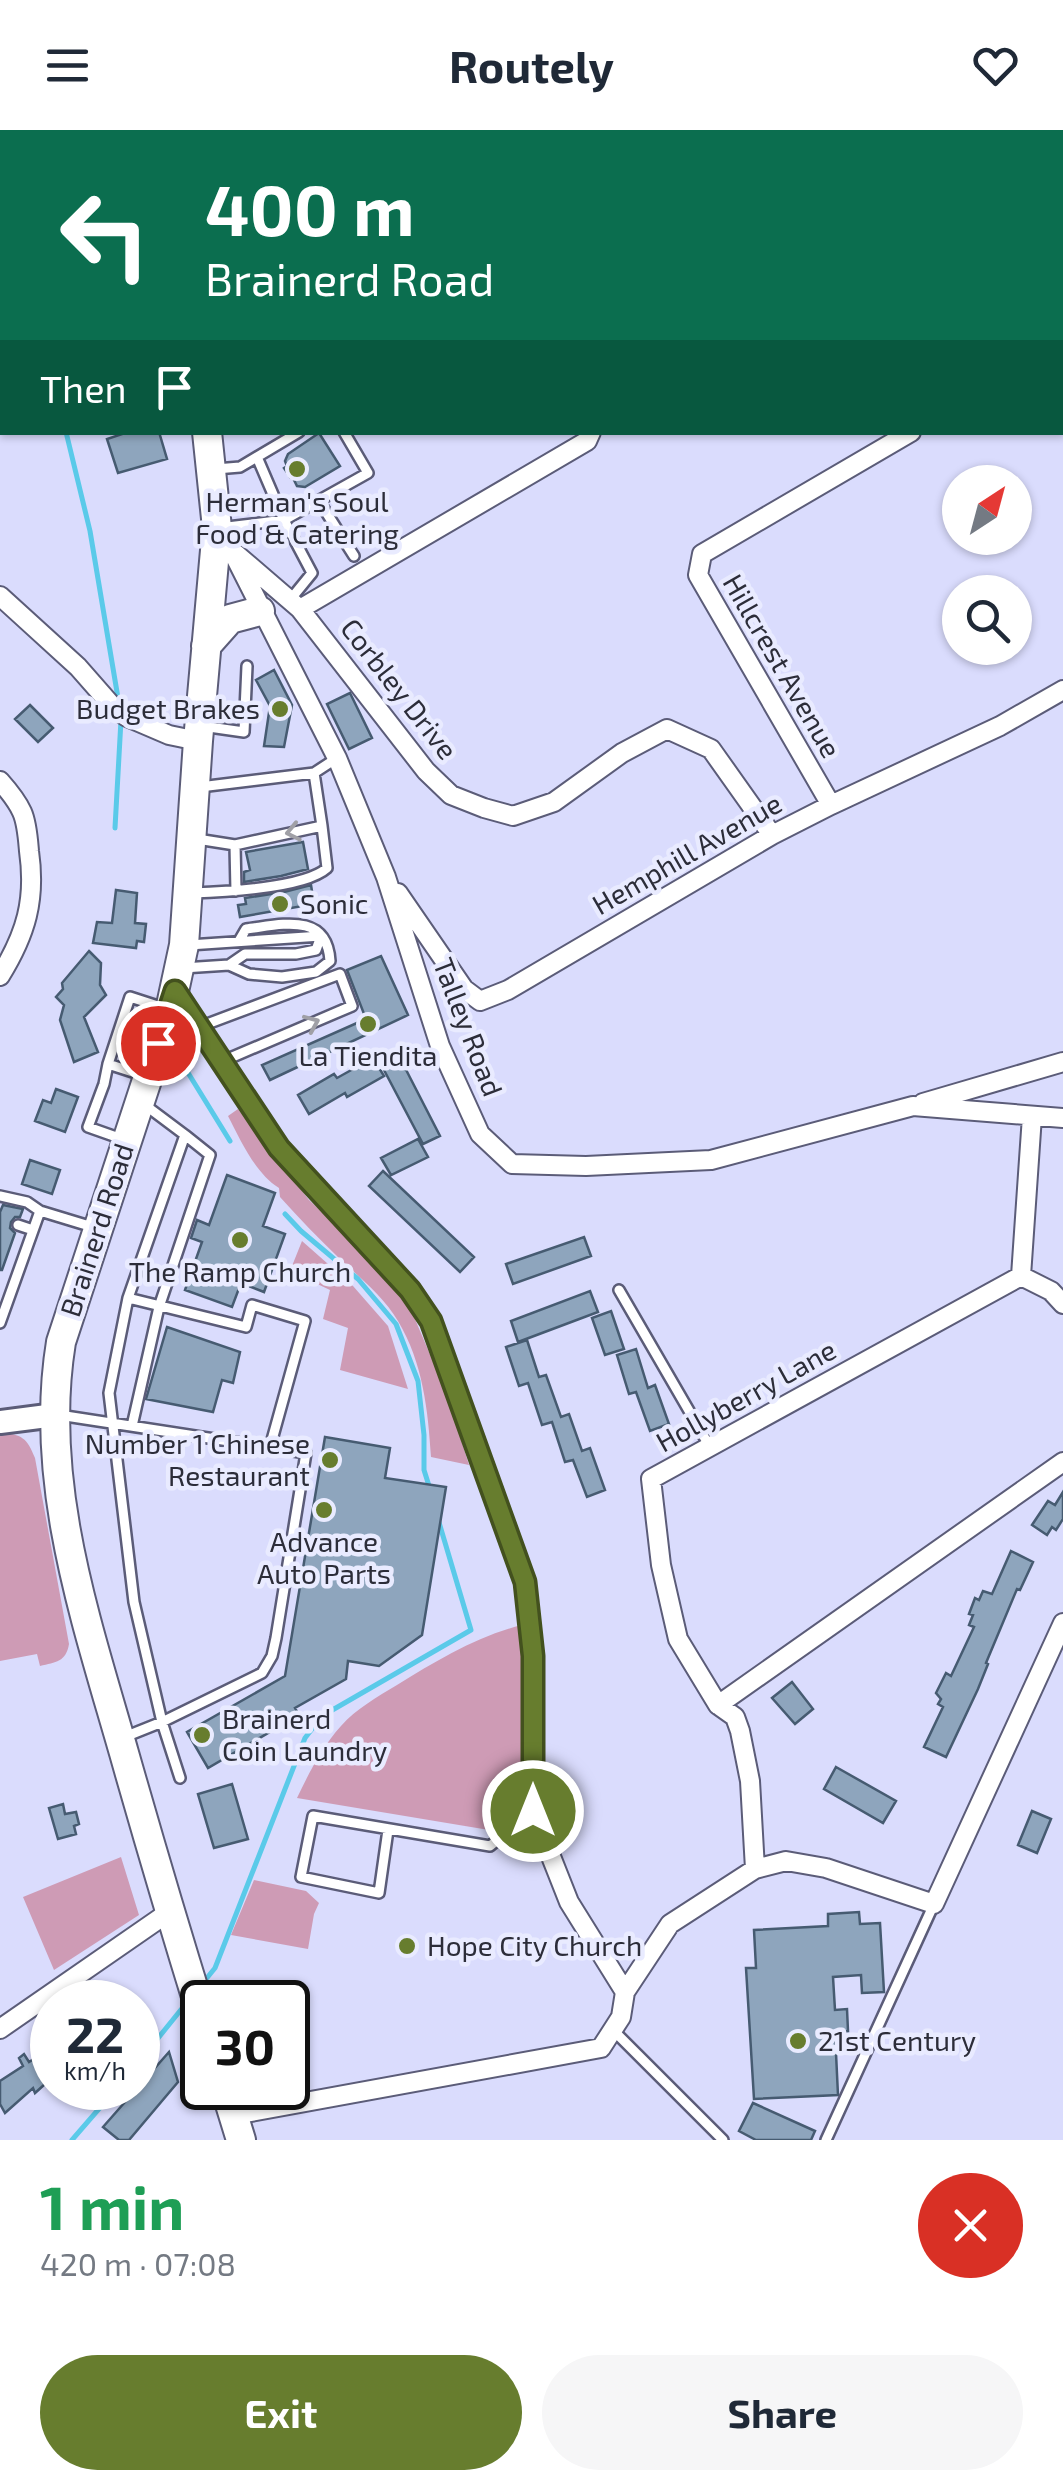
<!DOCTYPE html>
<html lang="en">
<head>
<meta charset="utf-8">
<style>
	body { margin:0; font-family:"Exo 2",sans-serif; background:#f6f6f7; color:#1f2937; height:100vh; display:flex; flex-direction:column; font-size:38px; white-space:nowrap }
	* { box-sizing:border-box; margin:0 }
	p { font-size:32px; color:#747a83 }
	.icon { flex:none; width:55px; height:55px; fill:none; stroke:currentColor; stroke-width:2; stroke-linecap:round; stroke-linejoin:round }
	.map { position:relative; height:2010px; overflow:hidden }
	.details { display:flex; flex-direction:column; background:#fff; flex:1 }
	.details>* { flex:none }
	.banner { position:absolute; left:0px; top:0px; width:1065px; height:305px; box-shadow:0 2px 8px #0004; background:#0b6e4f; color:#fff; overflow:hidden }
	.needle { width:65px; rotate:36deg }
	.buttons { position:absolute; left:942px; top:335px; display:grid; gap:20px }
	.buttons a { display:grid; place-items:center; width:90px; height:90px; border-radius:50%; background:#fff; box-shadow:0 2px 8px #0004; font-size:50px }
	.speed { position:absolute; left:30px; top:1850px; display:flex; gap:20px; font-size:50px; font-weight:700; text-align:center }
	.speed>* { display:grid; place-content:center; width:130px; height:130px; border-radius:50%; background:#fff; box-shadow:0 2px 8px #0004; line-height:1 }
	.speed small { font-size:25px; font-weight:400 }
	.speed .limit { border:5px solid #111; border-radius:15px; background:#fff; color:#111 }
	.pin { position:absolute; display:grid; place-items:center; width:85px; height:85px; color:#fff; margin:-42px; border:5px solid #fff; border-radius:50%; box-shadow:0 2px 10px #0007 }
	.me { position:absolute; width:110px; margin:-55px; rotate:0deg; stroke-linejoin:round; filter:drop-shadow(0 0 8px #0008) }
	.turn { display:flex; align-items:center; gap:35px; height:210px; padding:0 40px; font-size:45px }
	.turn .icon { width:130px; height:130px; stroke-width:2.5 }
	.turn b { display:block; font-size:70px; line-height:85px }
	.then { display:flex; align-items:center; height:95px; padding:0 40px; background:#0003; gap:20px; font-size:38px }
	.round { display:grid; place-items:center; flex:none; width:105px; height:105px; border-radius:52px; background:#f6f6f7 }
	.summary { display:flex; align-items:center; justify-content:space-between; height:170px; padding:0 40px }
	h1 { font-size:60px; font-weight:700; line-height:75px; color:#1e9e55 }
	.cta { display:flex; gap:20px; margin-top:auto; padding:20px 40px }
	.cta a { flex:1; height:115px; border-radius:60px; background:#677d2e; color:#fff; font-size:40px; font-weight:700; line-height:115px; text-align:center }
	.cta a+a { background:#f6f6f7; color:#1f2937 }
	header { display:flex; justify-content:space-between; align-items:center; height:130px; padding:0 40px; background:#fff; font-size:45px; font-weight:700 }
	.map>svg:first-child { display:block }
	.green { fill:#ce9bb5 }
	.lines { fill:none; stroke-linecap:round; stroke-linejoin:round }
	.stream { stroke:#5acae9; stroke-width:5 }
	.building { fill:#8ea5bd; stroke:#465b71; stroke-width:2.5 }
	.service-casing { stroke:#5b5c78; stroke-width:14 }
	.minor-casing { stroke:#5b5c78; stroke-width:22 }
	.tertiary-casing { stroke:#5b5c78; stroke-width:28 }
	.primary-casing { stroke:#5b5c78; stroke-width:32 }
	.service { stroke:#fff; stroke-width:9 }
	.minor { stroke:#fff; stroke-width:18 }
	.tertiary { stroke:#fff; stroke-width:22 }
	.primary { stroke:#fff; stroke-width:28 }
	.oneway { stroke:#a0a0a6 }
	.route-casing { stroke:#43511e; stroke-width:25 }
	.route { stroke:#677d2e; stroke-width:18 }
	.poi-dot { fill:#677d2e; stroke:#e9ebff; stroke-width:4 }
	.labels { text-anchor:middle; stroke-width:9; stroke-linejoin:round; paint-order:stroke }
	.poi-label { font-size:28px; fill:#2c2d39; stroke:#e9ebff }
	.street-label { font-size:28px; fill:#2c2d39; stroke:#e9ebff }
</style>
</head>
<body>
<header><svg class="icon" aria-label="menu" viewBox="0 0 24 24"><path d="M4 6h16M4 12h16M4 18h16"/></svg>Routely<svg class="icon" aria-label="heart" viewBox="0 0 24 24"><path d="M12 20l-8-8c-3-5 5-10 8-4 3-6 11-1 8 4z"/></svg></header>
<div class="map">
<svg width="1063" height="2010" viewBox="0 0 1063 2010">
	<rect width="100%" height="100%" fill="#dadcfd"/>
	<path class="green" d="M238,979l71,91 50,47 47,51 40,94 23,73 -38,-8c-3,-47 -8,-94 -33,-136 -14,-24 -38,-43 -58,-62 -21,-20 -41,-41 -60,-62l-1,-9c-24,-15 -38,-47 -51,-72z
		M302,1111l51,45 35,40 20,63 -68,-19 8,-42 -25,-9 7,-29 -40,-19z
		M0,1303c22,1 27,5 35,25l34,186c-3,18 -13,18 -29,22l-3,-12 -37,7z
		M522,1495l4,175 -37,30 -192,-32c12,-25 25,-51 44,-72 15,-17 36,-29 56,-41 39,-24 80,-49 125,-60z
		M121,1727l18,58 -85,55 -31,-73z
		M254,1750l52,11 13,12 -5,11 -6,35 -77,-14z"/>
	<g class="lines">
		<path class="stream" d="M66,302l24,99 29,173
			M115,698l6,-108
			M182,933l48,78
			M285,1084l16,17 57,48 38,45 22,57 6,54v35l6,19
			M202,1854l13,-16 90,-230 17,-22 149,-86 -33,-111
			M138,1933l50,-62
			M72,2010l45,-52"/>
	</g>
	<path class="building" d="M128,302h31l8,27 -49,14 -11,-34z
		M319,303l21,33 -35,21 -8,-1 -5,-10 -2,1 -6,-9 3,-2 -2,-5 3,-7z
		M274,540l18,35 -8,42 -20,-1 6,-40 -14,-26z
		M350,563l22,45 -23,11 -22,-45z
		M30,575l23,23 -15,14 -23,-23z
		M303,712l5,27 -27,7 -37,6v-10l6,-2 -4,-18z
		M311,755l3,19 -74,13 -2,-12 8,-1 -1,-6 39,-6z
		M116,760l21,3 -2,30 11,1 -2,18 -7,-1 -1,7 -43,-5 4,-21 15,1z
		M89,821l12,12 -1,22 6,10 -22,22 14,35 -24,10 -14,-42 4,-15 -8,-8 7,-8 -1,-6z
		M381,826l27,59 -138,65 -8,-15 104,-46 -19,-49z
		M373,928l11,18 -37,21 -2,-4 -36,21 -11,-19 36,-21 3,4z
		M401,930l39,76 -17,8 -39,-74z
		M56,959l22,8 -13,35 -30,-11 8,-21 8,3z
		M418,1009l10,18 -37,18 -10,-17z
		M30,1030l30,10 -8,24 -30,-10z
		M383,1041l91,86 -14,15 -91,-86z
		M227,1045l48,18 -12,33 22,8 -21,58 -23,-9 -9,24 -47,-17 17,-48 -11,-4 6,-18 12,5z
		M3,1075l20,4 -3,8h-5l-4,5 -1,6 5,5 -13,37h-2v-58z
		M584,1107l7,19 -78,28 -7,-20z
		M590,1161l8,21 -80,30 -7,-21z
		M611,1181l13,38 -19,6 -13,-37z
		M167,1197l73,25 -7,31 -11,-3 -9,32 -67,-13z
		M527,1210l12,37 7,-2 15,42 8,-3 13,37 8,-3 15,42 -18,7 -14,-37 -8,2 -13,-40 -10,3 -14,-42 -9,3 -13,-39z
		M636,1219l12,39 7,-3 14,39 -19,7 -14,-39 -7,2 -12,-39z
		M325,1307l65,11 -5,30 61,9 -24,148 -43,31 -31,-5 -2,18 -51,29 4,7 -91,53 -21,-36 98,-56z
		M1063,1362v27l-7,11 -4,-3 -5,8 -15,-10 16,-24 7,4z
		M1011,1421l22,11 -13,28 -3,-1 -31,74 2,1 -10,25 -32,68 -22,-10 19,-40 -5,-3 3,-5 -5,-6 10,-20 5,3 23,-49 -5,-2 4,-10 -4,-1 6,-16 4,2 4,-9 9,3z
		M792,1552l21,27 -18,15 -23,-26z
		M836,1637l60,34 -13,22 -59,-34z
		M232,1654l16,55 -34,9 -16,-54z
		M63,1674l2,10 11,-2 3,12 -5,2 2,8 -18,5 -9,-31z
		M1032,1681l19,8 -14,34 -19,-8z
		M859,1782l1,12 20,-1 4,69 -22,1 -1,-18 -28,2 2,33 12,-1 1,22 -13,1 3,63 -84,4 -8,-131h10l-2,-38 74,-4v-12z
		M52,1917v29l-8,5 1,3 -10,9 -2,-5 -28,25 -5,-9v-23l23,-15 -4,-8 5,-4 5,8z
		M169,1922l9,30 -49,58h-10l-16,-13z
		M753,1973l62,28 -4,9h-55l-17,-9z"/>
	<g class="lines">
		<g class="service-casing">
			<path id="service" d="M29,0l1,2
				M278,0l2,2
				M151,2l4,-2
				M0,119l2,4
				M257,327l27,63 28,53 -22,27
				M216,339l24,-2 59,-35
				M319,371l35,55
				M219,398l65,-8 84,-47 -24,-41
				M202,596l42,6 3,-66
				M314,643l8,53
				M200,657l114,-14 23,-15
				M235,715l1,46
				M192,763c30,-1 113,-5 135,-25l-5,-42 -87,19 -38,-6
				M189,815l132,-9
				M229,835l20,9 33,3 34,-5 14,-11c-3,-50 -50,-36 -84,-32l-7,12
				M183,838l46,-3 16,-11h51l20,-4 5,-14
				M199,897l141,-53 12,32 -129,55
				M108,934l-4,20 -16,43 34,12
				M142,945l-34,-11 22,-67 37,12
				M145,975l40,30 -57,163 -19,95 25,209 28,120 18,56
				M0,1066l27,6 13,9
				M18,1095l15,5
				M619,1160l91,157
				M128,1168l118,29 6,-22 53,16 -35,126
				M0,1193l40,-112 56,17
				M59,1285l247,38 -30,185 -4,18 -10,17 -100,49 -40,16
				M132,1296l27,-119 51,-152 -25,-20
				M388,1700l-9,63 -78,-16 12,-61 177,30 43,-35
				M613,1900l110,110
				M826,2010l108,-236"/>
		</g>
		<g class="minor-casing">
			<path id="minor" d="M819,0l4,2
				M751,2l2,-2
				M1062,214l1,-1
				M217,399l15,22 105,207 49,119 54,169 40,88 32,30 74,2 125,-6 202,-54 150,12
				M236,424l64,55 126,162 25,24 33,13 29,8 41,-14 68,-49 45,-24 44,20 61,86
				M0,466l78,71 36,41 13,9 42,18 29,6
				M300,479l287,-168 4,-9
				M0,651c8,9 17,20 22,31 5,11 6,27 7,39 7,49 -3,83 -29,125
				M831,675l-133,-230 4,-21 209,-122
				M398,763l66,96 16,12 28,-11 264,-155 59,-30 169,-79 63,-36
				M175,861l104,157 131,141 21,32 94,260 8,75v155l36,91 56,90
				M923,973l140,-41
				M1032,986l-11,160 30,15 12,13
				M718,1575l345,-243
				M755,1739l-5,-88 -10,-50 -5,-14 -17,-12 -40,-66 -17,-74 -10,-86 370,-203
				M0,1899l169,-117
				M234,1985l367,-67 20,-31 4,-25 45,-68 85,-55 31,-8 40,7 108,36 129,-281"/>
		</g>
		<g class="tertiary-casing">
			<path id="tertiary" d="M0,1292l55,-7"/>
		</g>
		<g class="primary-casing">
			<path id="primary" d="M92,0l2,2
				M206,516l24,-27 30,-8
				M202,1886c-27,-87 -53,-175 -78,-263 -38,-133 -86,-271 -63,-411l109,-332 14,-65 14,-204 19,-213 -10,-96
				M225,1958l16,52"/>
		</g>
		<use href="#service" class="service"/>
		<use href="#minor" class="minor"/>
		<use href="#tertiary" class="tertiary"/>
		<use href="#primary" class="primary"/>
	</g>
	<defs><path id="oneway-chevron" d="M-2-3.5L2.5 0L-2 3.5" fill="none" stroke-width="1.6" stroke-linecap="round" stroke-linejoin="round" transform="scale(2.5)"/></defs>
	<g class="oneway">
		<use href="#oneway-chevron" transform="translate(293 702) rotate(168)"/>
		<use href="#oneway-chevron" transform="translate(312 893) rotate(-23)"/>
	</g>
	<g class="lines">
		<g class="route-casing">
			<path id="route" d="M158,913l17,-52 104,157 131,142 21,31 94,261 8,74v155"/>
		</g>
		<use href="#route" class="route"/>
	</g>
	<g class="poi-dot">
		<circle cx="297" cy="339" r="10"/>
		<circle cx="280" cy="579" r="10"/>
		<circle cx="280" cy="774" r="10"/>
		<circle cx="368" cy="894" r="10"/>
		<circle cx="240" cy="1110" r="10"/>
		<circle cx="330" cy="1330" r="10"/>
		<circle cx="324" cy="1380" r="10"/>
		<circle cx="202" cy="1605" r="10"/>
		<circle cx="407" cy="1816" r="10"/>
		<circle cx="798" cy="1911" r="10"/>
	</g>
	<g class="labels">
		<g class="poi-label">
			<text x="297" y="382">Herman's Soul<tspan x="297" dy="32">Food &amp; Catering</tspan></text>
			<text x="260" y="589" text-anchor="end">Budget Brakes</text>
			<text x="300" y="784" text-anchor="start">Sonic</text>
			<text x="368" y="936">La Tiendita</text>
			<text x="240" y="1152">The Ramp Church</text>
			<text x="310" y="1324" text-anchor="end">Number 1 Chinese<tspan x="310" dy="32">Restaurant</tspan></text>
			<text x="324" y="1422">Advance<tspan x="324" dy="32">Auto Parts</tspan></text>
			<text x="222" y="1599" text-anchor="start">Brainerd<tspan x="222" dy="32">Coin Laundry</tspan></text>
			<text x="427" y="1826" text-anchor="start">Hope City Church</text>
			<text x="818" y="1921" text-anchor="start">21st Century</text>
		</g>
		<g class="street-label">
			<text transform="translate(782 536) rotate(60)" y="10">Hillcrest Avenue</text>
			<text transform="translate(399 559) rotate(52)" y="10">Corbley Drive</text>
			<text transform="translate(687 724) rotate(-30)" y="10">Hemphill Avenue</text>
			<text transform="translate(468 897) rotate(69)" y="10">Talley Road</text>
			<text transform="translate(97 1100) rotate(-72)" y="10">Brainerd Road</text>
			<text transform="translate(746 1266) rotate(-29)" y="10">Hollyberry Lane</text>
		</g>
	</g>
</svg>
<div class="buttons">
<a><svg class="needle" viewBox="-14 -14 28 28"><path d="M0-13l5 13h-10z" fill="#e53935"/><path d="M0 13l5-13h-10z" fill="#747a83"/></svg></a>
<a><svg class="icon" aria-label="search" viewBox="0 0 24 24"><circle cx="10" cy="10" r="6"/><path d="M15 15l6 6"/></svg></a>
</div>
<div class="speed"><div>22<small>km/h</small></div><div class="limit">30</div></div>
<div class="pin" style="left:158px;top:913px;background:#d93025"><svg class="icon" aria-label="arrive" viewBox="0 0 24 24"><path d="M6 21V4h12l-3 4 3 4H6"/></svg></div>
<svg class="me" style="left:533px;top:1681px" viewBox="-20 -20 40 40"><circle r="17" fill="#677d2e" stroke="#fff" stroke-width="3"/><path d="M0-11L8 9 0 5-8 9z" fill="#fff"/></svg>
<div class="banner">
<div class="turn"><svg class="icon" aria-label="left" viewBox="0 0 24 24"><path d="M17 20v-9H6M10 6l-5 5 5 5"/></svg><div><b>400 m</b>Brainerd Road</div></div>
<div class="then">Then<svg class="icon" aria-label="arrive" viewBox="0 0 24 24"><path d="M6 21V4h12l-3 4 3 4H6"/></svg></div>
</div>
</div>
<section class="details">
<div class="summary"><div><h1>1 min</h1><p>420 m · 07:08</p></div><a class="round" style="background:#d93025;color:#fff"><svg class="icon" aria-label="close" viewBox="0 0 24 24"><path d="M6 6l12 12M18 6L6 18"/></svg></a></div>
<div class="cta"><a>Exit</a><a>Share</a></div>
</section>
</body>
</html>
